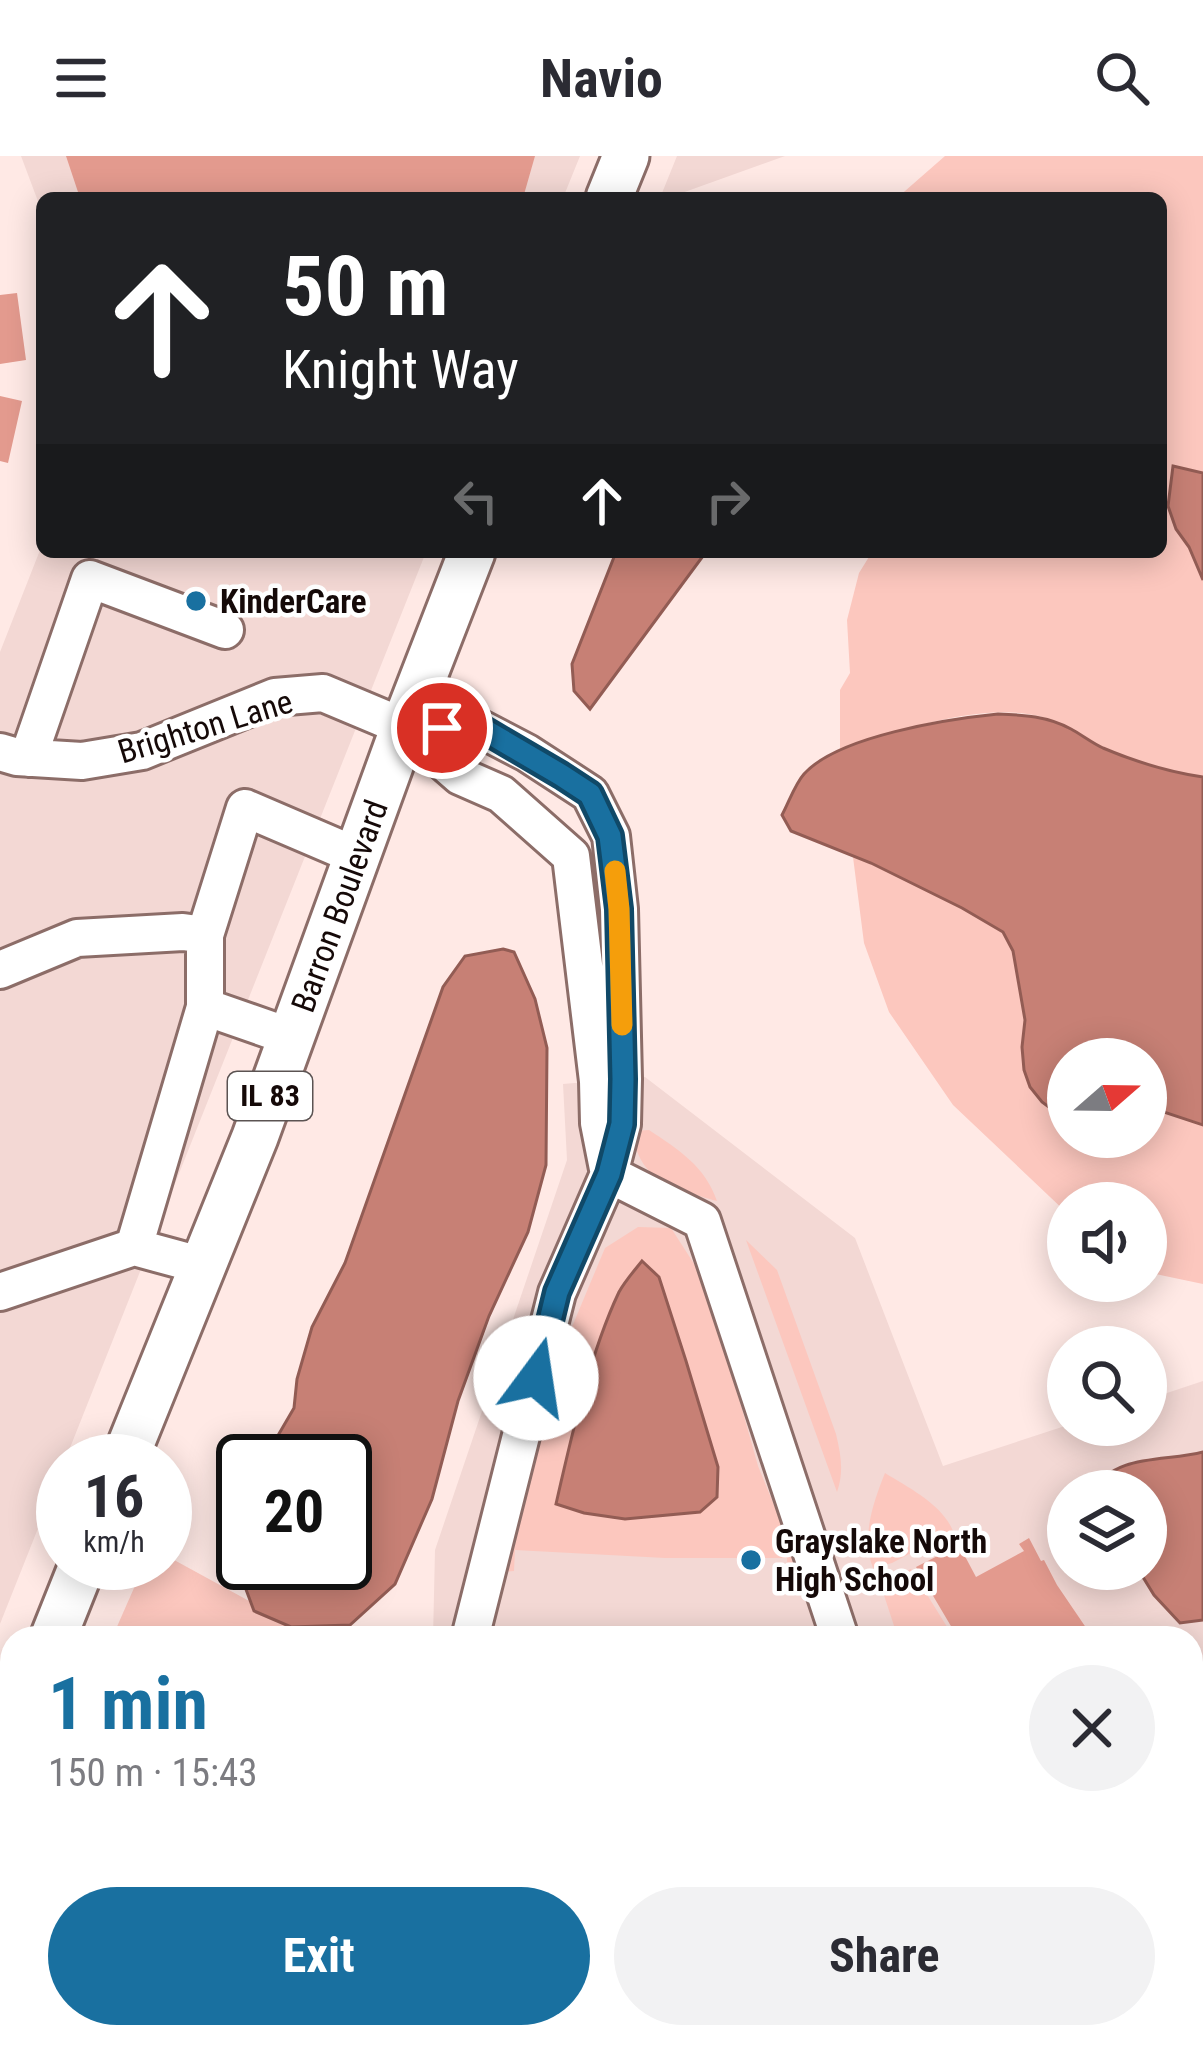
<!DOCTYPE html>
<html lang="en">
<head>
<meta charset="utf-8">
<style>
	body { margin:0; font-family:"Roboto Condensed",sans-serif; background:#f2f2f3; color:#2b2b33; height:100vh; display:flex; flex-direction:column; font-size:45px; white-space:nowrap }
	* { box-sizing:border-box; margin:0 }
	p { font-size:39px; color:#7c7c81 }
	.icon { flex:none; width:66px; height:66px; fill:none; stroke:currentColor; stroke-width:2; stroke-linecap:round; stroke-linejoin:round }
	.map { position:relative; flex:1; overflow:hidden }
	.details { position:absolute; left:0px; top:1470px; width:1203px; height:423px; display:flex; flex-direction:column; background:#fff; border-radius:36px 36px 0 0; box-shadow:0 6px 30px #0003 }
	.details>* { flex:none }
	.top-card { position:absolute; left:36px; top:36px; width:1131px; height:366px; border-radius:18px; box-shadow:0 6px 30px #0003; background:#202124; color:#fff; overflow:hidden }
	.needle { width:78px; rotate:70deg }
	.fabs { position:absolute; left:1047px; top:882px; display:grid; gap:24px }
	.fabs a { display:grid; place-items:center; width:120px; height:120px; border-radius:50%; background:#fff; box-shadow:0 6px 30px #0003; font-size:60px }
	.speed { position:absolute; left:36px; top:1278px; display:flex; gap:24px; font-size:60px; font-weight:700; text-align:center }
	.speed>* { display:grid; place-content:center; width:156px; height:156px; border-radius:50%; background:#fff; box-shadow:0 6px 30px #0003; line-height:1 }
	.speed small { font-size:30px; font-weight:400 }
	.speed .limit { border:6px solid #111; border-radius:18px; background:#fff; color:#111 }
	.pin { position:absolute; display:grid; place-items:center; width:102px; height:102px; color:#fff; margin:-51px; border:6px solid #fff; border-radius:50%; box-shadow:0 3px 12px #0007 }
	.me { position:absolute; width:132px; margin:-66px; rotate:14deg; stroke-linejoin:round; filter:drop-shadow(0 0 9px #0008) }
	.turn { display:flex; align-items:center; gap:42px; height:252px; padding:0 48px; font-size:54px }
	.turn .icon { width:156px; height:156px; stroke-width:2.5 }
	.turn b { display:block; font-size:84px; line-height:102px }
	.lanes { display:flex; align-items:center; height:114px; padding:0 48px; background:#0003; justify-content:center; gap:60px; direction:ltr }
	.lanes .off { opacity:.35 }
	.round { display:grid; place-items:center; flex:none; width:126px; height:126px; border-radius:63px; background:#f2f2f3 }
	.head { display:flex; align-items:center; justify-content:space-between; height:204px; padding:0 48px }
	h1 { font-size:72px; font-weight:700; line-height:90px; color:#1970a0 }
	.cta { display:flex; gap:24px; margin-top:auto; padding:24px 48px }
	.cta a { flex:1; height:138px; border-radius:72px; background:#1970a0; color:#fff; font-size:48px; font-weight:700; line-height:138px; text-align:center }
	.cta a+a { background:#f2f2f3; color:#2b2b33 }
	header { display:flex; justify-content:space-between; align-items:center; height:156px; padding:0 48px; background:#fff; font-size:54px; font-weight:700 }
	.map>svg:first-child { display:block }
	.built { fill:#f3d8d4; fill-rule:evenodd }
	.green { fill:#fcc7be }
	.water { fill:#c78075; stroke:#925c54; stroke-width:3 }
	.building { fill:#e39a8e }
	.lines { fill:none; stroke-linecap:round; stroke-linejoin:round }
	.minor-casing { stroke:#8c6d68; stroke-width:42 }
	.major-casing { stroke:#8c6d68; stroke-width:51 }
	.minor { stroke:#fff; stroke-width:36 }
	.major { stroke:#fff; stroke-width:45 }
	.route-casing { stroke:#104968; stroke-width:30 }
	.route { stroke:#1970a0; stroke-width:21 }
	.slow { stroke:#f59e0b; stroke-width:21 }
	.poi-dot { fill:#1970a0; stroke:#fff; stroke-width:4.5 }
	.labels { text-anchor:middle; stroke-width:9; stroke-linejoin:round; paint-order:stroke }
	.shield { fill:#fff; stroke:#5b5352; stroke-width:3 }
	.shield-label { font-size:30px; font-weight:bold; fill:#150908 }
	.poi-label { font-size:33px; font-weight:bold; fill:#150908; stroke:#fff; text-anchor:start }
	.street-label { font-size:33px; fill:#150908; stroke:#fff }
</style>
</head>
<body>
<header><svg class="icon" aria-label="menu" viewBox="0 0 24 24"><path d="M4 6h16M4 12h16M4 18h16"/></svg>Navio<svg class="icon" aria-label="search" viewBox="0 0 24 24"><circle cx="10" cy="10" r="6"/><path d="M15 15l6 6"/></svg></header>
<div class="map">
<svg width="1203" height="1891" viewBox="0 0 1203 1891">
	<rect width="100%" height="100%" fill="#ffe9e5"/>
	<path class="built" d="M21,0h559l-17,42h-521v14z
		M677,0h108l-117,42h-8z
		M42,389v7h384l-426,1072v-972z
		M645,921l210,161 88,228 125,-41h78v-25l57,-19v666h-776v-10h764v-399h-758l2,-88 132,-390 -4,-76zM1068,1335h78v78h-78z"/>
	<path class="green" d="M945,0h258v317l-30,-7 -5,40 8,23 13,18 14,33v197c-36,-6 -74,-14 -107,-31 -19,-10 -35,-24 -57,-30 -60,-14 -143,15 -199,36v-62l10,-17 -3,-53 12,-47 13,-21h289v-354h-264z
		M853,701l18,6 91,45 41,24 10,19 12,70 -3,26 2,23 6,17 34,32h4v18h78v-26l9,-2 48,16v159l-57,-12v-69h-78v11l-115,-109 -64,-93 -25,-69z
		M649,974c30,20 56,36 68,71 -42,-12 -80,-20 -84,-70z
		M638,1071l33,1 27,42 24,68 36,128 45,110 -15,3 -1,-21h-122l-150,-8 -1,21 -16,1 48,-183 59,-141z
		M746,1084l31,30 59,164c5,21 8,38 1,58z
		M885,1317c24,15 57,31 68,58l-61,32 -19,5c-12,-31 0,-65 12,-95z
		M165,1399l152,83h-205l33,-75h20z
		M911,1413l43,69h-56l-18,-55z
		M12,1713v168h416v10h-428v-150z"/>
	<path class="water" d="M1173,310l30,7v107l-14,-33 -13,-18 -8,-23z
		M616,396h90l-116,157 -16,-18 -2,-27z
		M998,558c26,1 49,2 73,15 11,6 21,14 32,19 33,14 65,24 100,29v348l-48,-16 -9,2v-52h-78v60h-3l-23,-17 -12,-15 -6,-17 -2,-23 3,-27 -12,-69 -10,-19 -41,-24 -91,-45 -80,-32 -9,-16c7,-13 13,-31 22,-41 34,-38 144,-55 194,-60z
		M503,793l11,3 21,47 12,49 -1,117 -18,67 -39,84 -31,85 -26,98 -37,85 -45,41 -59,2 -37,-16 -10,-27 1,-21h100v-102h-76l4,-17 21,-36 3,-29 15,-52 33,-64 98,-276 22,-31z
		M642,1105l17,16 27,84 32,106 -1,30 -17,15 -75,7 -41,-6 -28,-9c15,-66 34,-151 63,-212 6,-11 15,-21 23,-31z
		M1203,1296v168l-23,3 -26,-28 -16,-26h8v-78h-52c20,-38 73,-29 109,-39z"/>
	<path class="building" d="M66,0h469l-12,42h-443z
		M17,137l9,67 -26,4v-69z
		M0,240l22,5 -14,62 -8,-2z
		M1029,1382l12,23 3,-1 13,25 36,53h-135l-42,-71 43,-22 17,32 48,-26 -5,-7z
		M1203,1591v300h-263l9,-10h242v-286l5,4z"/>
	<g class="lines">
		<g class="minor-casing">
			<path id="minor" d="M404,571l77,2 46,24 63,41 21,42 8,73 4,170 -1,45 -13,50 93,47 138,417
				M0,596l17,5 65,4 60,-10 133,-54 48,-4 81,34 56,49 41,18 70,62 27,225 1,42 10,51 -52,119 -87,345
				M28,602l62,-179 135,51
				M205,779l40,-127 112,48
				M0,814l77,-32 106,-6 22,3v72l86,30
				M134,1091l71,-240
				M0,1136l134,-45 70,19
				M446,1881v10
				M872,1891l3,-10"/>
		</g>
		<g class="major-casing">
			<path id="major" d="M609,42l17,-42
				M124,1305l131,-324 149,-410 68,-175
				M53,1482l30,-75
				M0,1611l12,-29"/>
		</g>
		<use href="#minor" class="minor"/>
		<use href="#major" class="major"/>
	</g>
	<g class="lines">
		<g class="route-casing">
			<path id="route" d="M442,572h39l80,47 29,19 20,42 9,73 4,170 -1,45 -13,50 -52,118 -21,86"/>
		</g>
		<use href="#route" class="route"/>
		<path class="slow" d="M615,715l4,38 3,116"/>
	</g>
	<g class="poi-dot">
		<circle cx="196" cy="445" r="12"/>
		<circle cx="751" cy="1404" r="12"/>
	</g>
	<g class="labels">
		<rect class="shield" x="228" y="916" width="84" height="48" rx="9"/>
		<g class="shield-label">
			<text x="270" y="950">IL 83</text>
		</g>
		<g class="poi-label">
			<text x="220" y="457">KinderCare</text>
			<text x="775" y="1397">Grayslake North<tspan x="775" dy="38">High School</tspan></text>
		</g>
		<g class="street-label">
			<text transform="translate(205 570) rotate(-17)" y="12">Brighton Lane</text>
			<text transform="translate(339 750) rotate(-70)" y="12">Barron Boulevard</text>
		</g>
	</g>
</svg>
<div class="fabs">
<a><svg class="needle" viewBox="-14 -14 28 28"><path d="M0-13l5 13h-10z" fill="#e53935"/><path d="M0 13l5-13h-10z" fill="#7c7c81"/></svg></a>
<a><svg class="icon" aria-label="sound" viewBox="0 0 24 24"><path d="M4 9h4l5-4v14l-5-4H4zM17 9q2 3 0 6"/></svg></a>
<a><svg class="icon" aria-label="search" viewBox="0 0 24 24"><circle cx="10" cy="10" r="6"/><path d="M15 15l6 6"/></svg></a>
<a><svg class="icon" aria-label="layers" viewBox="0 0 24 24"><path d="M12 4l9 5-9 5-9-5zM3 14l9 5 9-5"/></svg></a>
</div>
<div class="speed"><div>16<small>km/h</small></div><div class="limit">20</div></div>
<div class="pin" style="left:442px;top:572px;background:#d93025"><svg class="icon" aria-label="arrive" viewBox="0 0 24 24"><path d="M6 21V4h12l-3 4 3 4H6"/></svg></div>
<svg class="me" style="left:536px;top:1222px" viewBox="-20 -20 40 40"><circle r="19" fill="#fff"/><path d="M0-13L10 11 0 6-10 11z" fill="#1970a0"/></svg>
<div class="top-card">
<div class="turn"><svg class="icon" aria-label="ahead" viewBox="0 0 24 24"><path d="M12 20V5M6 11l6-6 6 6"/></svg><div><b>50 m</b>Knight Way</div></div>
<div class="lanes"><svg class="icon off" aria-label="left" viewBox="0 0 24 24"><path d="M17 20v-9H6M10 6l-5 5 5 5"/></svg><svg class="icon" aria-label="ahead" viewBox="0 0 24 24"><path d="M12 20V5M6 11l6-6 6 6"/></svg><svg class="icon off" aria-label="right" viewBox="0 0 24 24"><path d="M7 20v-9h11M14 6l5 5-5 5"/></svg></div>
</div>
<section class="details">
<div class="head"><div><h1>1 min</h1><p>150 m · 15:43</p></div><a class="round"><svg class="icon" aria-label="close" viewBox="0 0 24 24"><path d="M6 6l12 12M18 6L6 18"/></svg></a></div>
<div class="cta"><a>Exit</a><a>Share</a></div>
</section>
</div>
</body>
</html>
